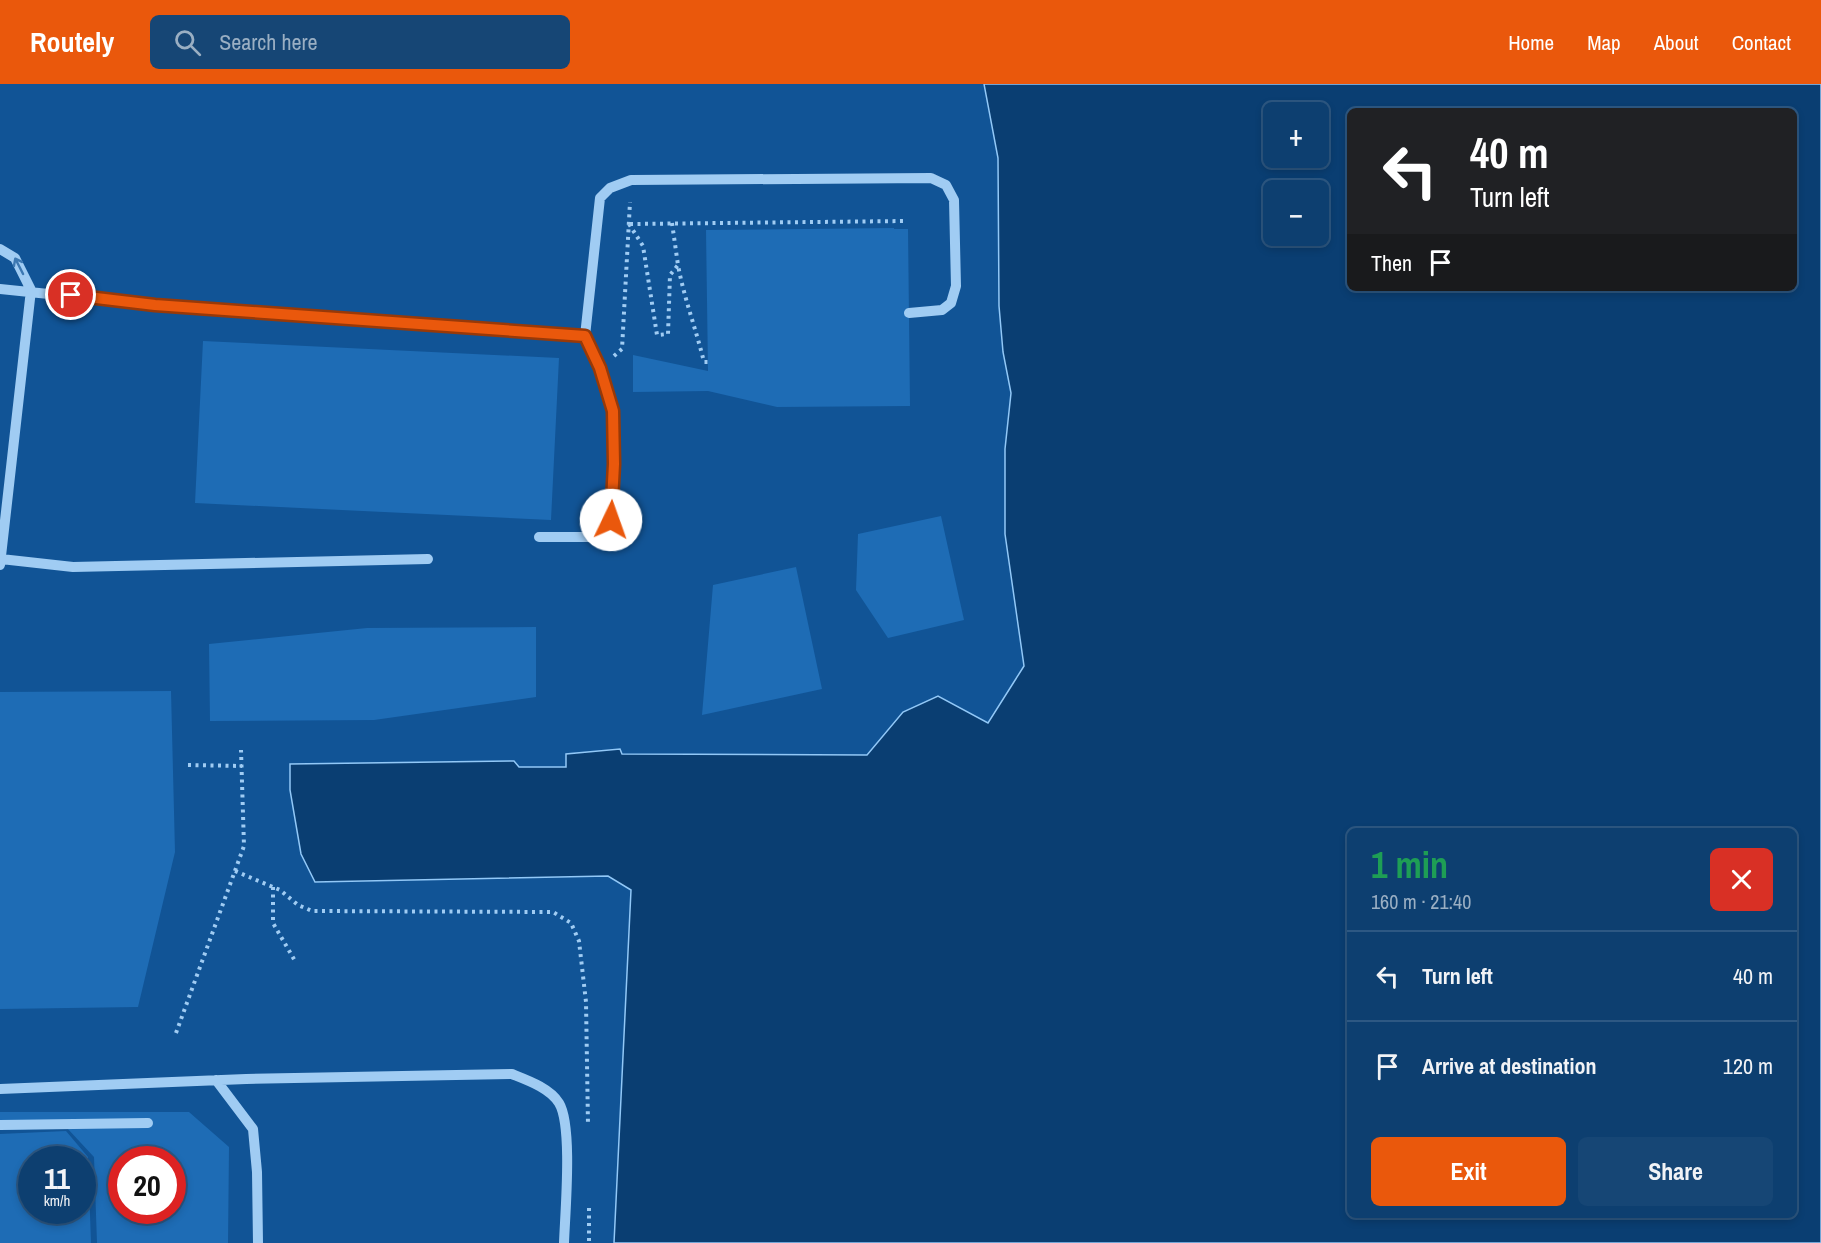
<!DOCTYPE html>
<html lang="en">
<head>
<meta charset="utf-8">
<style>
	body { margin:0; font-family:"Archivo Narrow",sans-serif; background:#164675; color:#f1f3f6; height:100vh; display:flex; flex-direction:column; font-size:22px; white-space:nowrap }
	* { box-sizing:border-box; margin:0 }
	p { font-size:20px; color:#9aafc3 }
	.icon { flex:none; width:33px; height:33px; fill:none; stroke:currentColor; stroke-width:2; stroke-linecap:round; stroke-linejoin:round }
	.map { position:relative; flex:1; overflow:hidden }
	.drawer { position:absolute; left:1347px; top:744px; width:450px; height:390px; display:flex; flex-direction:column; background:#0d3f70; border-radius:9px; box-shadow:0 3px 9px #0003,0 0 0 2px #2d5883 }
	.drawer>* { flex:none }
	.hud { position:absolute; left:1347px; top:24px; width:450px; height:183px; border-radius:9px; box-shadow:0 3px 9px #0003,0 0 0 2px #2d5883; background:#202124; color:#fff; overflow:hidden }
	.fabs { position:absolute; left:1263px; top:18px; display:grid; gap:12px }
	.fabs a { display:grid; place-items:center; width:66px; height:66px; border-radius:9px; background:#0d3f70; box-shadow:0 3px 9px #0003,0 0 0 2px #2d5883; font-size:30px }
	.speed { position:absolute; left:18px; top:1062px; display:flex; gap:12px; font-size:30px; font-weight:700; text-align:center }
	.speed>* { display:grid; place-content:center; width:78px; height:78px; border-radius:50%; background:#0d3f70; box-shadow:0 3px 9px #0003,0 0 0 2px #2d5883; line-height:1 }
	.speed small { font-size:15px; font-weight:400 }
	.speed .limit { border:9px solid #d22; background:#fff; color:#111 }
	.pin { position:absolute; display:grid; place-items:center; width:51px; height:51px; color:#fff; margin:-26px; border:3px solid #fff; border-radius:50%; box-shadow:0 2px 6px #0007 }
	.me { position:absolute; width:66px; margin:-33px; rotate:3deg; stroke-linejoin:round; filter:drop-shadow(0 0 4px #0008) }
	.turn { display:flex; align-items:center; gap:21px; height:126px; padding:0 24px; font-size:27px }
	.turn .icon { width:78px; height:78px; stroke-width:2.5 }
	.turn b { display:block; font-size:42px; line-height:51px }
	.then { display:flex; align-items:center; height:57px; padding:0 24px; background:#0003; gap:12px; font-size:22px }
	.round { display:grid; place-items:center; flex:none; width:63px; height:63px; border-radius:9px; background:#164675 }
	.summary { display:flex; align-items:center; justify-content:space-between; height:102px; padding:0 24px }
	h1 { font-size:36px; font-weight:800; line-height:45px; color:#1e9e55 }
	.cta { display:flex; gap:12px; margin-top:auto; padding:12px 24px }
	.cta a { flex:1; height:69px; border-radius:9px; background:#ea580c; color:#fff; font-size:24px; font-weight:800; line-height:69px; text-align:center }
	.cta a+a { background:#164675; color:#f1f3f6 }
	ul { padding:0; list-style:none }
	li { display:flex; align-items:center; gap:18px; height:90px; padding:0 24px; border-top:2px solid #2d5883 }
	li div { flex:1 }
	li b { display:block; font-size:22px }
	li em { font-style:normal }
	header { display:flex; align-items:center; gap:36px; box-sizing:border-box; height:84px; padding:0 30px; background:#ea580c; color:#fff }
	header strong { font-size:28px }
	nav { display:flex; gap:33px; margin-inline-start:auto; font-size:21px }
	.search { width:420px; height:54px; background:#164675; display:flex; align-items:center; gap:15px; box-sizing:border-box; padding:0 21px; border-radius:9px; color:#9aafc3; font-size:22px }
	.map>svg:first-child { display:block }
	.water { fill:#0a3e72; stroke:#92c8f7; stroke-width:1.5; fill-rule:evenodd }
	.building { fill:#1e6cb5; fill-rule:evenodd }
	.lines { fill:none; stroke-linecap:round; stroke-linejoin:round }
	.path { stroke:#a0ccf3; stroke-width:4; stroke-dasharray:3 4.5; stroke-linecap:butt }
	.minor { stroke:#a0ccf3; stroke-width:10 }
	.oneway { stroke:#3c78b2 }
	.route-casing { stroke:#983908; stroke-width:15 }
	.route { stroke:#ea580c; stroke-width:10 }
</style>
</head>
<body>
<header>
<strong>Routely</strong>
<div class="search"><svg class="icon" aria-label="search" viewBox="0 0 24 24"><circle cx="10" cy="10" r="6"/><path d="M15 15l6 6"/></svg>Search here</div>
<nav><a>Home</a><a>Map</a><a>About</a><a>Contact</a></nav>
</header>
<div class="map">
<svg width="1821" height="1159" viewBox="0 0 1821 1159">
	<rect width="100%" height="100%" fill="#115496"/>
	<path class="water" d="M984,0h837v1159h-1207l17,-353 -23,-14 -293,6 -14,-28 -11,-64v-26l224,-3 5,6h47v-13l54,-5 2,5 245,1 36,-43 35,-16 50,27 36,-57 -19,-132v-85l6,-56 -8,-41 -4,-46 -1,-148zM1350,27h444v177h-444zM1274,28h44v46h-44zM1274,106h44v46h-44zM1350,747h444v384h-444z"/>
	<path class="building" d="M894,144v1h14l2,177 -133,1 -69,-16 -75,1v-37l75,16 -2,-141z
		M203,257l356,17 -8,162 -356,-17z
		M941,432l23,104 -76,18 -32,-48 2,-56z
		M796,483l26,122 -120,26 11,-130z
		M536,543v70l-162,23 -164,1 -1,-77 158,-16z
		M171,607l4,161 -37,155 -138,2v-317z
		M0,1028h189l40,35 -1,96h-131l-3,-86 -27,-29 -67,2zM122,1076h50v50h-50z
		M66,1047l22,26 3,86h-91v-109zM32,1076h50v50h-50z"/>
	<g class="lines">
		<path class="path" d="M672,139l6,42
			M629,140l14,22 14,89 11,-1 2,-59 8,-10c6,33 18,64 26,97h4
			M630,140l276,-3
			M614,272l8,-7 8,-147
			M188,681l54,1
			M235,787l45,19 18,15 14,6 241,1 18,11 8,18 7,61 2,123
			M273,803v36l22,38
			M176,949l68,-187 -3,-96
			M589,1124v35"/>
		<path class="minor" d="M0,165l15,9 16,32 -31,275
			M0,205l155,16 430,31 15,-138 10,-10 21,-8 300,-2 15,7 8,15 2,86 -5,17 -9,7 -33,3
			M539,453h55l17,-17 3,-56 -1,-53 -13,-43 -15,-32
			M1,475l72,8 355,-8
			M216,996l37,49 4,43 1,71
			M0,1005l246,-10 266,-5c15,6 38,14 47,29 14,23 6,110 5,140
			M0,1041l148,-2"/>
	</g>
	<defs><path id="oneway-shaft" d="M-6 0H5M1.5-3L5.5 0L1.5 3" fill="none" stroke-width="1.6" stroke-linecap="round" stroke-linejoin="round" transform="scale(1.5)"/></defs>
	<use class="oneway" href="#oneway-shaft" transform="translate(19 182) rotate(-117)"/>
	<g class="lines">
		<g class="route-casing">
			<path id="route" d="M71,211l84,10 430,31 15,32 13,43 1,53 -3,56"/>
		</g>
		<use href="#route" class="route"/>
	</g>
</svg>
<div class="fabs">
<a>+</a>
<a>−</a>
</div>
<div class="speed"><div>11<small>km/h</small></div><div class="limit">20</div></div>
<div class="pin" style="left:71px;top:211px;background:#d93025"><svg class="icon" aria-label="arrive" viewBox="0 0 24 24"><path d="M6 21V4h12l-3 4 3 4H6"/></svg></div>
<svg class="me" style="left:611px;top:436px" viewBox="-20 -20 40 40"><circle r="19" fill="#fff"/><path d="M0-13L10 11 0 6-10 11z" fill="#ea580c"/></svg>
<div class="hud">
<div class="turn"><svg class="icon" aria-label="left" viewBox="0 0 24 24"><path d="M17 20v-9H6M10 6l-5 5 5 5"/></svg><div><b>40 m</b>Turn left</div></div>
<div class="then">Then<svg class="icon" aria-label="arrive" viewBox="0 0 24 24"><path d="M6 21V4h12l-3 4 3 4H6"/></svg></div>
</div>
<section class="drawer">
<div class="summary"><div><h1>1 min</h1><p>160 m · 21:40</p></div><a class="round" style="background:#d93025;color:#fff"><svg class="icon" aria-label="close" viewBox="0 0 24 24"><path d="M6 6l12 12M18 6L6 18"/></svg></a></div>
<ul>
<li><svg class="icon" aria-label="left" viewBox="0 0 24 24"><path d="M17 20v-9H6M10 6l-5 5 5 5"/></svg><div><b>Turn left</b></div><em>40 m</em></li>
<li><svg class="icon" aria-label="arrive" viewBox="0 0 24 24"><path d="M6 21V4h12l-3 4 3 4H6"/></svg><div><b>Arrive at destination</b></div><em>120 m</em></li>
</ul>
<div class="cta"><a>Exit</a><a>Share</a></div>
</section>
</div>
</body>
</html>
